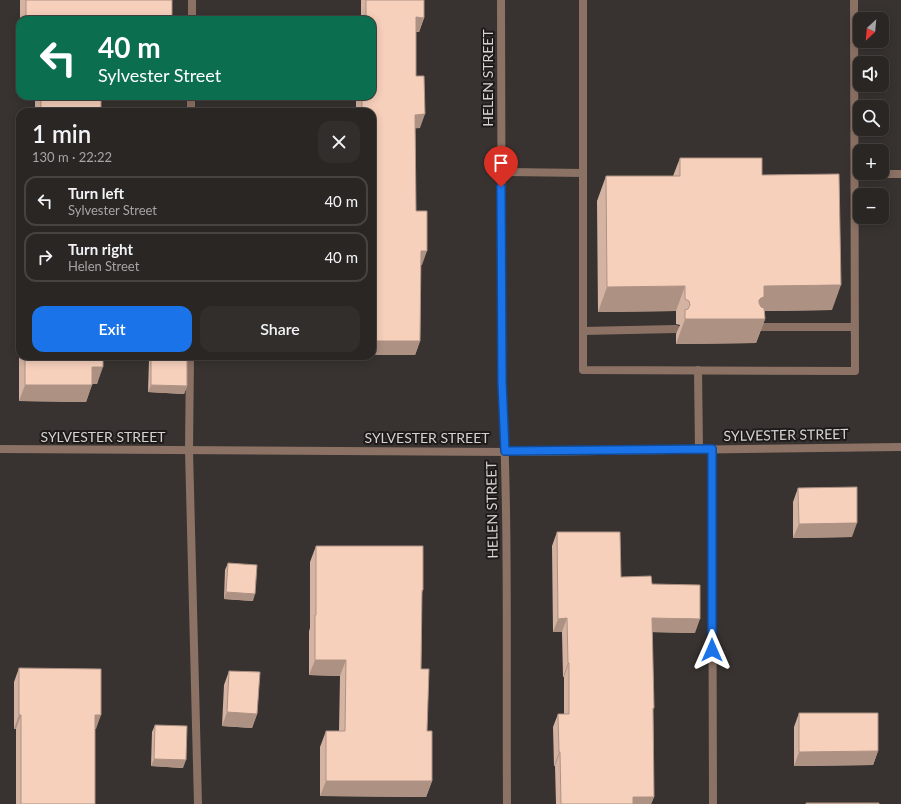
<!DOCTYPE html>
<html lang="en">
<head>
<meta charset="utf-8">
<style>
	body { margin:0; font-family:Lato,sans-serif; background:#322e2c; color:#f1f3f6; height:100vh; display:flex; flex-direction:column; font-size:15px; white-space:nowrap }
	* { box-sizing:border-box; margin:0 }
	p { font-size:13px; color:#a5a5a6 }
	.icon { flex:none; width:22px; height:22px; fill:none; stroke:currentColor; stroke-width:2; stroke-linecap:round; stroke-linejoin:round }
	.map { position:relative; flex:1; overflow:hidden }
	.panel { position:absolute; left:16px; top:108px; width:360px; height:252px; display:flex; flex-direction:column; background:#2a2624; border-radius:12px; box-shadow:0 2px 10px #0003,0 0 0 1px #464341 }
	.panel>* { flex:none }
	.hud { position:absolute; left:16px; top:16px; width:360px; height:84px; border-radius:12px; box-shadow:0 2px 10px #0003,0 0 0 1px #464341; background:#0b6e4f; color:#fff; overflow:hidden }
	.needle { width:26px; rotate:206deg }
	.tools { position:absolute; left:853px; top:12px; display:grid; gap:8px }
	.tools a { display:grid; place-items:center; width:36px; height:36px; border-radius:8px; background:#2a2624; box-shadow:0 2px 10px #0003,0 0 0 1px #464341; font-size:20px }
	.pin { position:absolute; display:grid; place-items:center; width:34px; height:34px; color:#fff; margin:-41px -17px; border-radius:50% 50% 50% 0; rotate:-45deg; box-shadow:0 0 4px #0007 }
	.pin .icon { rotate:45deg }
	.me { position:absolute; width:44px; margin:-22px; rotate:0deg; stroke-linejoin:round; filter:drop-shadow(0 0 3px #0008) }
	.turn { display:flex; align-items:center; gap:14px; height:84px; padding:0 16px; font-size:18px }
	.turn .icon { width:52px; height:52px; stroke-width:2.5 }
	.turn b { display:block; font-size:28px; line-height:34px }
	.round { display:grid; place-items:center; flex:none; width:42px; height:42px; border-radius:12px; background:#322e2c }
	.headline { display:flex; align-items:center; justify-content:space-between; height:68px; padding:0 16px }
	h1 { font-size:24px; font-weight:600; line-height:30px }
	.cta { display:flex; gap:8px; margin-top:auto; padding:8px 16px }
	.cta a { flex:1; height:46px; border-radius:12px; background:#1a73e8; color:#fff; font-size:16px; font-weight:600; line-height:46px; text-align:center }
	.cta a+a { background:#322e2c; color:#f1f3f6 }
	ul { padding:0; list-style:none }
	li { display:flex; align-items:center; gap:12px; height:50px; margin:0 8px 6px; padding:0 8px; border:2px solid #464341; border-radius:12px }
	li div { flex:1 }
	li b { display:block; font-size:15px }
	li em { font-style:normal }
	.map>svg:first-child { display:block }
	.lines { fill:none; stroke-linecap:round; stroke-linejoin:round }
	.lane { stroke:#8c7265; stroke-width:8 }
	.street { stroke:#8c7265; stroke-width:8 }
	.wall { fill:#d4b3a2 }
	.shaded-wall { fill:#ad9284 }
	.building { fill:#f7d0bc; stroke:#ad9284 }
	.route-casing { stroke:#114b97; stroke-width:10 }
	.route { stroke:#1a73e8; stroke-width:7 }
	.labels { text-anchor:middle; stroke-width:4; stroke-linejoin:round; paint-order:stroke }
	.street-label { font-size:14px; fill:#d6d2d1; stroke:#1e1b1a }
</style>
</head>
<body>
<div class="map">
<svg width="901" height="804" viewBox="0 0 901 804">
	<rect width="100%" height="100%" fill="#383330"/>
	<g class="lines">
		<path class="lane" d="M583,0v370l272,1 -1,-371
			M192,20v-20
			M191,112v-16
			M501,172l82,1
			M855,174h46
			M755,327h100
			M583,331l93,-2
			M190,356l-1,94 9,354
			M698,370l1,80
			M712,449l1,355"/>
		<path class="street" d="M501,0l1,382c7,141 4,282 5,422
			M0,449l526,3 375,-5"/>
	</g>
	<path class="wall" d="M20,0h152v20h-152v14z
		M361,0h63v18l-5,14h-3v44l4,52h-5l1,83 6,54h-1l-1,76 -5,14 -43,-243h-16v-16h16v-76h-11z
		M35,96h66v16h-66z
		M680,158l82,17 70,135 -67,1v8l-9,24 -80,1v-10l4,-9 -4,-1v-13l-78,1 -1,-111 9,-25h67z
		M20,233v123h83l-6,28h-5l-6,18 -67,-1v-166z
		M150,356h37v30l-3,8 -36,-2 1,-32z
		M798,488l54,49 -59,1v-36z
		M557,532l64,45 31,7 43,49 -43,-1 2,76 -1,2 1,87 -3,7h-95l-1,-38h-1l-1,-39 5,-13h6v-37h-1l-1,-45h-9l-1,-86z
		M316,546l107,44 -1,3 -1,76 11,112 -6,16 -106,-1v-49l6,-16h13l1,-55 -31,-1v-44l1,-3v-66z
		M228,563l25,38 -29,-2 1,-29z
		M19,668l77,61h-1v75h-79v-75h-2v-47z
		M229,671l28,43 -5,14 -30,-2 2,-41z
		M799,713l79,38 -5,14 -79,1v-39z
		M155,725l28,43 -32,-2 1,-34z"/>
	<path class="shaded-wall" d="M416,17l8,1 -5,14 -8,-1z
		M425,114l-5,14 -10,1 5,-14z
		M421,251h6l-5,14h-6z
		M841,285l-9,25 -73,1 6,8 -9,24 -80,1 9,-25 79,-33z
		M685,286l-9,25 -78,1 9,-25z
		M372,341h48l-5,14h-43z
		M225,356h38v2h-38z
		M92,367h11l-6,17h-11z
		M25,385h67l-6,17 -67,-1z
		M151,385l36,1 -3,8 -36,-2z
		M857,523l-5,14 -59,1 6,-14z
		M226,592l29,2 -2,7 -29,-2z
		M567,618l-5,14h-9l5,-13z
		M652,618l48,1 -5,14 -48,-1z
		M315,660h31l-6,16 -31,-1z
		M568,663h1l-5,14h-1z
		M227,712l30,2 -5,14 -30,-2z
		M19,715h2l-5,14h-2z
		M95,715h6l-5,14h-6z
		M878,751l-5,14 -79,1 5,-14z
		M559,752h1l-5,14h-1z
		M154,759l32,1 -3,8 -32,-2z
		M326,781h106l-6,16 -106,-1z
		M633,797h21l-3,7h-21z"/>
	<path class="building" d="M26,0h146v20h-146z
		M366,0h58v18l-8,-1v59h8l1,38 -10,1 1,96h11v40h-6l-1,90h-48v-229h-10v-16h10v-76h-6z
		M41,96h60v16h-60z
		M680,158h82v17l77,-1 2,111 -77,1v11l-3,1 -2,2v3l2,4 3,1 1,11h-80v-9l3,-1 2,-4 -1,-4 -4,-2v-13l-78,1 -1,-111h74z
		M25,356h78v11h-11v18h-67z
		M151,356h36v30l-36,-1z
		M857,487v36l-58,1 -1,-36z
		M557,532h63l1,45 30,-1 1,8 48,1v34l-48,-1 2,90h-1l1,89h-21v7h-72l-1,-52h-1l-1,-38h11v-51h-1l-1,-45 -9,1z
		M316,546h107v44h-1l-1,79h8l-2,62h5v50h-106v-50h19l1,-71h-31v-45h1z
		M228,563l29,2 -2,29 -29,-2z
		M19,668l82,1v46h-6v89h-74v-89h-2z
		M229,671l31,1 -3,42 -30,-2z
		M799,713h79v38l-79,1z
		M155,725l32,1 -1,34 -32,-1z
		M806,803h73v1h-73z"/>
	<g class="lines">
		<g class="route-casing">
			<path id="route" d="M501,187l1,195 3,69 207,-2v201"/>
		</g>
		<use href="#route" class="route"/>
	</g>
	<g class="labels">
		<g class="street-label">
			<text transform="translate(488 78) rotate(-90)" y="5">HELEN STREET</text>
			<text transform="translate(786 435) rotate(-1)" y="5">SYLVESTER STREET</text>
			<text x="103" y="442">SYLVESTER STREET</text>
			<text x="427" y="443">SYLVESTER STREET</text>
			<text transform="translate(492 510) rotate(-91)" y="5">HELEN STREET</text>
		</g>
	</g>
</svg>
<div class="tools">
<a><svg class="needle" viewBox="-14 -14 28 28"><path d="M0-13l5 13h-10z" fill="#e53935"/><path d="M0 13l5-13h-10z" fill="#a5a5a6"/></svg></a>
<a><svg class="icon" aria-label="sound" viewBox="0 0 24 24"><path d="M4 9h4l5-4v14l-5-4H4zM17 9q2 3 0 6"/></svg></a>
<a><svg class="icon" aria-label="search" viewBox="0 0 24 24"><circle cx="10" cy="10" r="6"/><path d="M15 15l6 6"/></svg></a>
<a>+</a>
<a>−</a>
</div>
<div class="pin" style="left:501px;top:187px;background:#d93025"><svg class="icon" aria-label="arrive" viewBox="0 0 24 24"><path d="M6 21V4h12l-3 4 3 4H6"/></svg></div>
<svg class="me" style="left:712px;top:650px" viewBox="-20 -20 40 40"><path d="M0-17L14 15 0 8-14 15z" fill="#1a73e8" stroke="#fff" stroke-width="4"/></svg>
<div class="hud">
<div class="turn"><svg class="icon" aria-label="left" viewBox="0 0 24 24"><path d="M17 20v-9H6M10 6l-5 5 5 5"/></svg><div><b>40 m</b>Sylvester Street</div></div>
</div>
<section class="panel">
<div class="headline"><div><h1>1 min</h1><p>130 m · 22:22</p></div><a class="round"><svg class="icon" aria-label="close" viewBox="0 0 24 24"><path d="M6 6l12 12M18 6L6 18"/></svg></a></div>
<ul>
<li><svg class="icon" aria-label="left" viewBox="0 0 24 24"><path d="M17 20v-9H6M10 6l-5 5 5 5"/></svg><div><b>Turn left</b><p>Sylvester Street</p></div><em>40 m</em></li>
<li><svg class="icon" aria-label="right" viewBox="0 0 24 24"><path d="M7 20v-9h11M14 6l5 5-5 5"/></svg><div><b>Turn right</b><p>Helen Street</p></div><em>40 m</em></li>
</ul>
<div class="cta"><a>Exit</a><a>Share</a></div>
</section>
</div>
</body>
</html>
